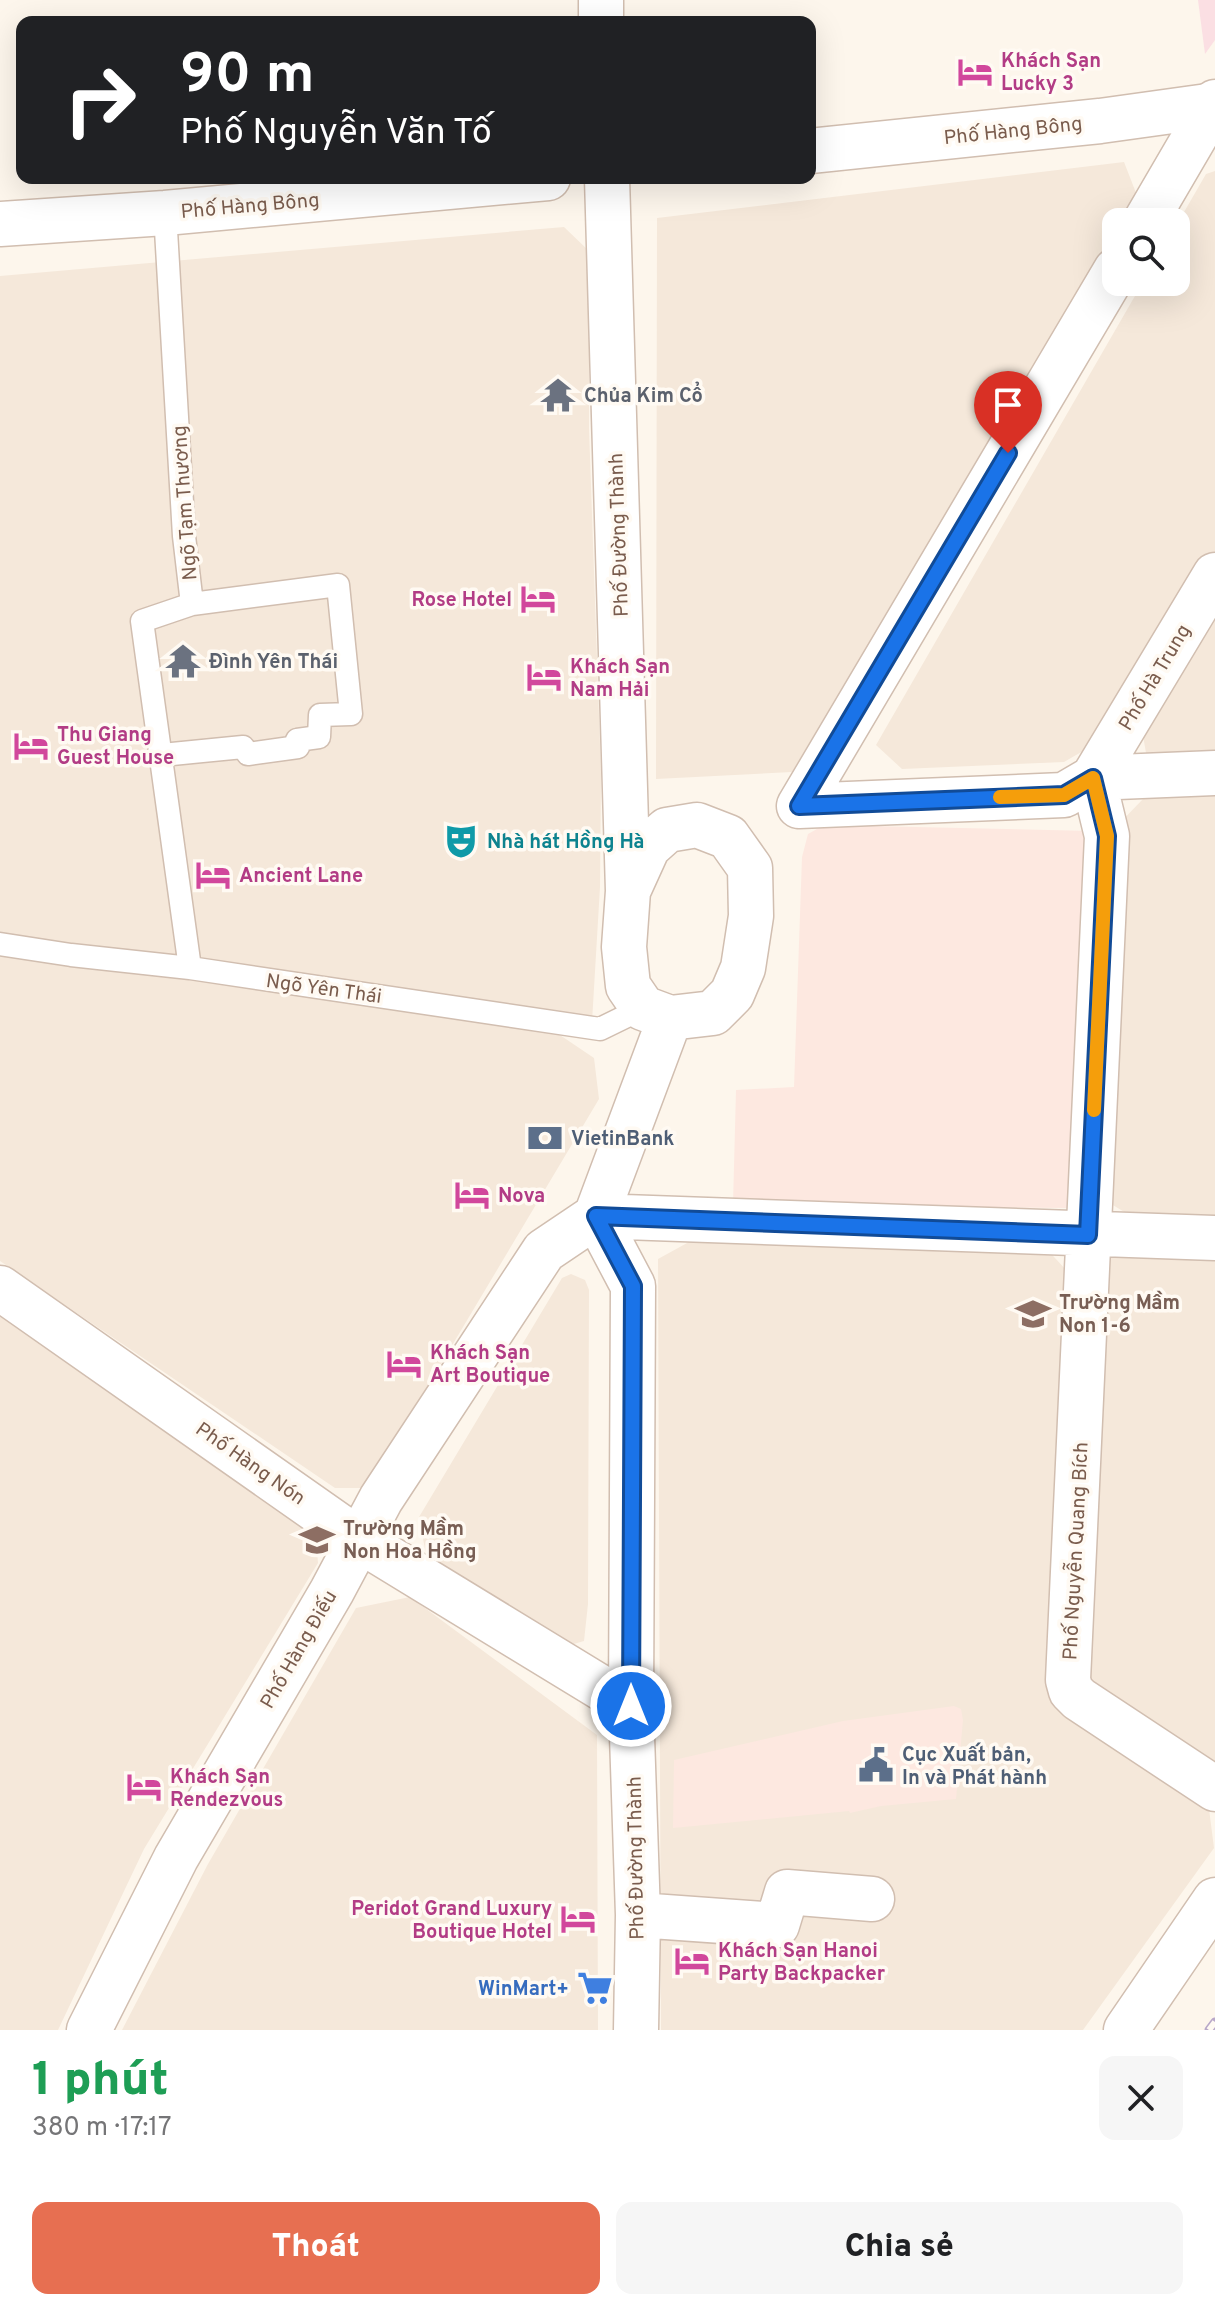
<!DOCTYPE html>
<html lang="vi">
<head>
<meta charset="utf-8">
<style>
	body { margin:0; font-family:Overpass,sans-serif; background:#f6f6f6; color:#202124; height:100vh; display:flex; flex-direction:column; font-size:30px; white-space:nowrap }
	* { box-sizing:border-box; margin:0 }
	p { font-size:26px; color:#757577 }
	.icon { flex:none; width:44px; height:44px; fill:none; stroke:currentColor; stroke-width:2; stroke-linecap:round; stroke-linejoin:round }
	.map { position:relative; height:2030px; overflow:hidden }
	.panel { display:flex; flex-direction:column; background:#fff; flex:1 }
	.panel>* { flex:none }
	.top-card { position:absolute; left:16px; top:16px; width:800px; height:168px; border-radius:16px; box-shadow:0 8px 32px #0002; background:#202124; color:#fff; overflow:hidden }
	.fabs { position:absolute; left:1102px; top:208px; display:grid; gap:16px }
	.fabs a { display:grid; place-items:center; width:88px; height:88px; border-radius:16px; background:#fff; box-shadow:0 8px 32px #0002; font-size:40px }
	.pin { position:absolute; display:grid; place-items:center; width:68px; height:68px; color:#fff; margin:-82px -34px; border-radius:50% 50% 50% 0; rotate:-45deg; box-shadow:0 0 8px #0007 }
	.pin .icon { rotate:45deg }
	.me { position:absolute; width:88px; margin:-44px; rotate:0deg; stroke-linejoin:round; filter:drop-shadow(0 0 6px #0008) }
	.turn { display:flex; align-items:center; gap:28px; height:168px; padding:0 32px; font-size:36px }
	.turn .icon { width:104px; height:104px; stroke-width:2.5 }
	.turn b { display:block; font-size:56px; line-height:68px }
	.round { display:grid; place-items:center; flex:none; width:84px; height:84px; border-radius:16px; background:#f6f6f6 }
	.headline { display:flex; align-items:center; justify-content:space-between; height:136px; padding:0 32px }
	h1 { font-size:48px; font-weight:800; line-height:60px; color:#1e9e55 }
	.action { display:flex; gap:16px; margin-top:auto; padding:16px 32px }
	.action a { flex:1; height:92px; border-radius:16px; background:#e76f51; color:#fff; font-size:32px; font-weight:800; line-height:92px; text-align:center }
	.action a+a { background:#f6f6f6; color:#202124 }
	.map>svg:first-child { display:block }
	.residential { fill:#f5e8da }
	.commercial { fill:#fde8e0 }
	.medical { fill:#fbdfe3 }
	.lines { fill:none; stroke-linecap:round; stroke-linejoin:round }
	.service-casing { stroke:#d1beb0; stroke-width:25 }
	.minor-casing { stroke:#d1beb0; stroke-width:47 }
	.tertiary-casing { stroke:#d1beb0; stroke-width:47 }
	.service { stroke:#fff; stroke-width:22 }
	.minor { stroke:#fff; stroke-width:44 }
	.tertiary { stroke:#fff; stroke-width:44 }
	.rail-casing { stroke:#b9a8c9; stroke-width:9 }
	.rail { stroke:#fffaf3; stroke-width:6; stroke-dasharray:18; stroke-linecap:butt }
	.route-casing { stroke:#114b97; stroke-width:20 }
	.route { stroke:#1a73e8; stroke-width:14 }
	.slow { stroke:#f59e0b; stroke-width:14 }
	.labels { text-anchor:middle; stroke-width:7; stroke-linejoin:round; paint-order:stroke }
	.hotel-label { font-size:20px; font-weight:bold; fill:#b23c85; stroke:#fffaf3; text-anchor:start }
	.street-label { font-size:20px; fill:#7a5c4d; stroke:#fffaf3 }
	.worship-label { font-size:20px; font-weight:bold; fill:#5b616d; stroke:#fffaf3; text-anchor:start }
	.culture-label { font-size:20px; font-weight:bold; fill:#0d838f; stroke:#fffaf3; text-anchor:start }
	.service-label { font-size:20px; font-weight:bold; fill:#4e5e75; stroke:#fffaf3; text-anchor:start }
	.education-label { font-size:20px; font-weight:bold; fill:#785e54; stroke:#fffaf3; text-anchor:start }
	.shop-label { font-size:20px; font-weight:bold; fill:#366cbe; stroke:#fffaf3; text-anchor:end }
</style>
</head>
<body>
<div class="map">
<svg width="1215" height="2030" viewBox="0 0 1215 2030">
	<rect width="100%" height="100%" fill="#fdf6ec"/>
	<path class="residential" d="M1124,162l14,36 -14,24h-8v13l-324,537 -136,7 1,-561z
		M1215,171v381l-125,195 -26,15 -162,7 -26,-24 267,-463h33v-56l30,-52z
		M564,227l25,24v177l12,346 -1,113 -8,135 -592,-84v-662z
		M1215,599v151l-69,3 -6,-35z
		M1215,794v421l-89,-2 -28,-17 15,-366 31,-32z
		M0,953l551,76 43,29 5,41 -232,389h-32l-335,-227z
		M698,1237l345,8 24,26 -12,421 153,109 6,47 -131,182h-422l-3,-771z
		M1215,1248v524l-129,-88 24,-434z
		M571,1274l14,6 4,10 -1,314 -4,37 -24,7 -133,-88 -8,-43 143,-239z
		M2,1315l25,20 288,190 3,38 -174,286 -86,181h-58v-714z
		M410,1597l187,138 1,295h-476l86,-166 148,-256z"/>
	<path class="commercial" d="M824,825l268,6 -24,377 -335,-4 3,-114 58,-3 8,-230 6,-23z
		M954,1706l7,3 2,11 -7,79 -75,7 -31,7 -1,-2 -176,17 1,-68 169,-39z"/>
	<path class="medical" d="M1198,0h17v40l-10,14z"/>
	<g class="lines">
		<g class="service-casing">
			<path id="service" d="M165,213l19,323 8,68 -50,17 48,347
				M162,755l81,-8 5,7 50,-7 -1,-7 22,-3 1,-22 31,-1 -13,-129 -146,19
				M0,944l71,11 119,13 410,61 43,-21"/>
		</g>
		<g class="minor-casing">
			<path id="minor" d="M601,0v22
				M607,178l21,713
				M1145,222l70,-120
				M1093,778l14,58 -39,844 3,11 8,8 136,90
				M1093,778l122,-203
				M799,806l317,-536
				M799,806l265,-11 29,-17 122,-5
				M697,825l31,12 22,31 1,48 -8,52 -11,26 -19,19 -43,5 -27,-10 -15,-22 -4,-39 4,-56 20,-44 19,-17z
				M596,1216l37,70 -2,420 7,209 -2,115
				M596,1216l619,22
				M596,1216l74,-198
				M0,1288l359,252 272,166
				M638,1915l139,10 10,-33 85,7
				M89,2030l87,-172 156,-267 49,-92 163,-248 52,-35"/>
		</g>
		<g class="tertiary-casing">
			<path id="tertiary" d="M810,151l290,-30 115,-16
				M0,224l165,-11 383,-35
				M1126,2030l89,-130"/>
		</g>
		<use href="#service" class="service"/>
		<use href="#minor" class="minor"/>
		<use href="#tertiary" class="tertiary"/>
		<g class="rail-casing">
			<path id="rail" d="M1209,2030l6,-8"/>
		</g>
		<use href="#rail" class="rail"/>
	</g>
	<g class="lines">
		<g class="route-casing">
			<path id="route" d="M631,1706l2,-420 -37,-70 492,19 19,-399 -14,-58 -29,17 -265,11 209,-353"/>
		</g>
		<use href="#route" class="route"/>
		<path class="slow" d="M1000,797l64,-2 29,-17 14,58 -13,274"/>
	</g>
	<defs>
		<g id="hotel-bare" transform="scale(2.76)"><path d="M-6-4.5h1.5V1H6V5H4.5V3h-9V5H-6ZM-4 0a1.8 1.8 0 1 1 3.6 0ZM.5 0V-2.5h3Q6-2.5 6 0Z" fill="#d1479c" stroke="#fffaf3" stroke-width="2.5" paint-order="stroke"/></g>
		<g id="temple-bare" transform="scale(2.76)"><path d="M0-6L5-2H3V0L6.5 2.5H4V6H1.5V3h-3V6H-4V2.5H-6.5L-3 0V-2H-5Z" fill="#6b7280" stroke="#fffaf3" stroke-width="2.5" paint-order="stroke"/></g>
		<g id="theatre-bare" transform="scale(2.76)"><path d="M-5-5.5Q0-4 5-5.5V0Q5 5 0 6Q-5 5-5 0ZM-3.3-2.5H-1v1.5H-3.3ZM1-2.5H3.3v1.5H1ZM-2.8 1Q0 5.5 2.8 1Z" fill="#0f9aa8" stroke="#fffaf3" stroke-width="2.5" paint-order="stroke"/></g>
		<g id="bank-bare" transform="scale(2.76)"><path d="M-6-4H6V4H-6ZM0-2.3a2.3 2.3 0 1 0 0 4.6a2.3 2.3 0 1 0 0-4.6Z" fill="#5c6f8a" stroke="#fffaf3" stroke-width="2.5" paint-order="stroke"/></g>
		<g id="school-bare" transform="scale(2.76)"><path d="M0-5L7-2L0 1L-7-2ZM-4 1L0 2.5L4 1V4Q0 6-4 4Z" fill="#8d6e63" stroke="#fffaf3" stroke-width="2.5" paint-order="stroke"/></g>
		<g id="civic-bare" transform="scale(2.76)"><path d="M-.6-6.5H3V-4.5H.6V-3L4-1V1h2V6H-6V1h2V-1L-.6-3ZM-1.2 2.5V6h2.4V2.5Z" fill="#5c6f8a" stroke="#fffaf3" stroke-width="2.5" paint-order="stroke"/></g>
		<g id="supermarket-bare" transform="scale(2.76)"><path d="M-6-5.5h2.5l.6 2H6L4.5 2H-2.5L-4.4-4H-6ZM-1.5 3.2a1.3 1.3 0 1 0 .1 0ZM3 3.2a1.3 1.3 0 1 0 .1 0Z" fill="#3f7fe0" stroke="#fffaf3" stroke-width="2.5" paint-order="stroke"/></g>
	</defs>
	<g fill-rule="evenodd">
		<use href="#hotel-bare" x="975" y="72"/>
		<use href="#temple-bare" x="558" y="395"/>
		<use href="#hotel-bare" x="538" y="599"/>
		<use href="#temple-bare" x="183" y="661"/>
		<use href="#hotel-bare" x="544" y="677"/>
		<use href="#hotel-bare" x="31" y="746"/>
		<use href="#theatre-bare" x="461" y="841"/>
		<use href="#hotel-bare" x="213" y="875"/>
		<use href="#bank-bare" x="545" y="1138"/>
		<use href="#hotel-bare" x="472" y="1195"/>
		<use href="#school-bare" x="1033" y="1314"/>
		<use href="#hotel-bare" x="404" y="1364"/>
		<use href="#school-bare" x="317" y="1540"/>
		<use href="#civic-bare" x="876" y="1765"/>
		<use href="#hotel-bare" x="144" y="1787"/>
		<use href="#hotel-bare" x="578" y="1919"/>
		<use href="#hotel-bare" x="692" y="1961"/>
		<use href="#supermarket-bare" x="595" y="1988"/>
	</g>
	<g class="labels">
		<g class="hotel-label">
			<text x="1001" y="67">Khách Sạn<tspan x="1001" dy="23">Lucky 3</tspan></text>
			<text x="512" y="606" text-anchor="end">Rose Hotel</text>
			<text x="570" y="673">Khách Sạn<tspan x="570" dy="23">Nam Hải</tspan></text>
			<text x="57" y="741">Thu Giang<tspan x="57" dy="23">Guest House</tspan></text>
			<text x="239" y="882">Ancient Lane</text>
			<text x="498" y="1202">Nova</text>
			<text x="430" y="1359">Khách Sạn<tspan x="430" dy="23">Art Boutique</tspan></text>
			<text x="170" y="1783">Khách Sạn<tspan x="170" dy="23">Rendezvous</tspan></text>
			<text x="552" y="1915" text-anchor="end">Peridot Grand Luxury<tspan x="552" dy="23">Boutique Hotel</tspan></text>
			<text x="718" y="1957">Khách Sạn Hanoi<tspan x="718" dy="23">Party Backpacker</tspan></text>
		</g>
		<g class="street-label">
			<text transform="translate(1013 130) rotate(-6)" y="7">Phố Hàng Bông</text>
			<text transform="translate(250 205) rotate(-5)" y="7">Phố Hàng Bông</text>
			<text transform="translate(184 503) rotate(-94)" y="7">Ngõ Tạm Thương</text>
			<text transform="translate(618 535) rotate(-92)" y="7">Phố Đường Thành</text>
			<text transform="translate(1154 677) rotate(-59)" y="7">Phố Hà Trung</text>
			<text transform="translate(324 988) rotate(8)" y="7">Ngõ Yên Thái</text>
			<text transform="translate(251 1463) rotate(35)" y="7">Phố Hàng Nón</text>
			<text transform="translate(1075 1551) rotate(-87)" y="7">Phố Nguyễn Quang Bích</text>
			<text transform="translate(298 1649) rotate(-60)" y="7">Phố Hàng Điếu</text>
			<text transform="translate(635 1858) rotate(-91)" y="7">Phố Đường Thành</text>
		</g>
		<g class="worship-label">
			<text x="584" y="402">Chủa Kim Cổ</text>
			<text x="209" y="668">Đình Yên Thái</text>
		</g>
		<g class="culture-label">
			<text x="487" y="848">Nhà hát Hồng Hà</text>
		</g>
		<g class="service-label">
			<text x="571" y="1145">VietinBank</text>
			<text x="902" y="1761">Cục Xuất bản,<tspan x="902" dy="23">In và Phát hành</tspan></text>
		</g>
		<g class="education-label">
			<text x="1059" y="1309">Trường Mầm<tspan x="1059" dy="23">Non 1-6</tspan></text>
			<text x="343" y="1535">Trường Mầm<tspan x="343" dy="23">Non Hoa Hồng</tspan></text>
		</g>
		<g class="shop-label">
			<text x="569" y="1995">WinMart+</text>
		</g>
	</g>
</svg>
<div class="fabs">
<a><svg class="icon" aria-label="search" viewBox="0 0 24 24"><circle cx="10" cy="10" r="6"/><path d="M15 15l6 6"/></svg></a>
</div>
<div class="pin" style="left:1008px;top:453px;background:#d93025"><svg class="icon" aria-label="arrive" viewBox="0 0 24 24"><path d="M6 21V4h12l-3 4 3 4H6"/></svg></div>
<svg class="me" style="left:631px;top:1706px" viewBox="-20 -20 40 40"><circle r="17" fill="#1a73e8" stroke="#fff" stroke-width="3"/><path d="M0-11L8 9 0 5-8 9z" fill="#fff"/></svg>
<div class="top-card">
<div class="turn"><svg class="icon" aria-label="right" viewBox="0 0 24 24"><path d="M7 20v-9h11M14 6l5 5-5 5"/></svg><div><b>90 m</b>Phố Nguyễn Văn Tố</div></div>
</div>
</div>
<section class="panel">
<div class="headline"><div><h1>1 phút</h1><p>380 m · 17:17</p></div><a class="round"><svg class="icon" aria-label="close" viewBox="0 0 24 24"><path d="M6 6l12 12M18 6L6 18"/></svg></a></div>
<div class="action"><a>Thoát</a><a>Chia sẻ</a></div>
</section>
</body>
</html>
